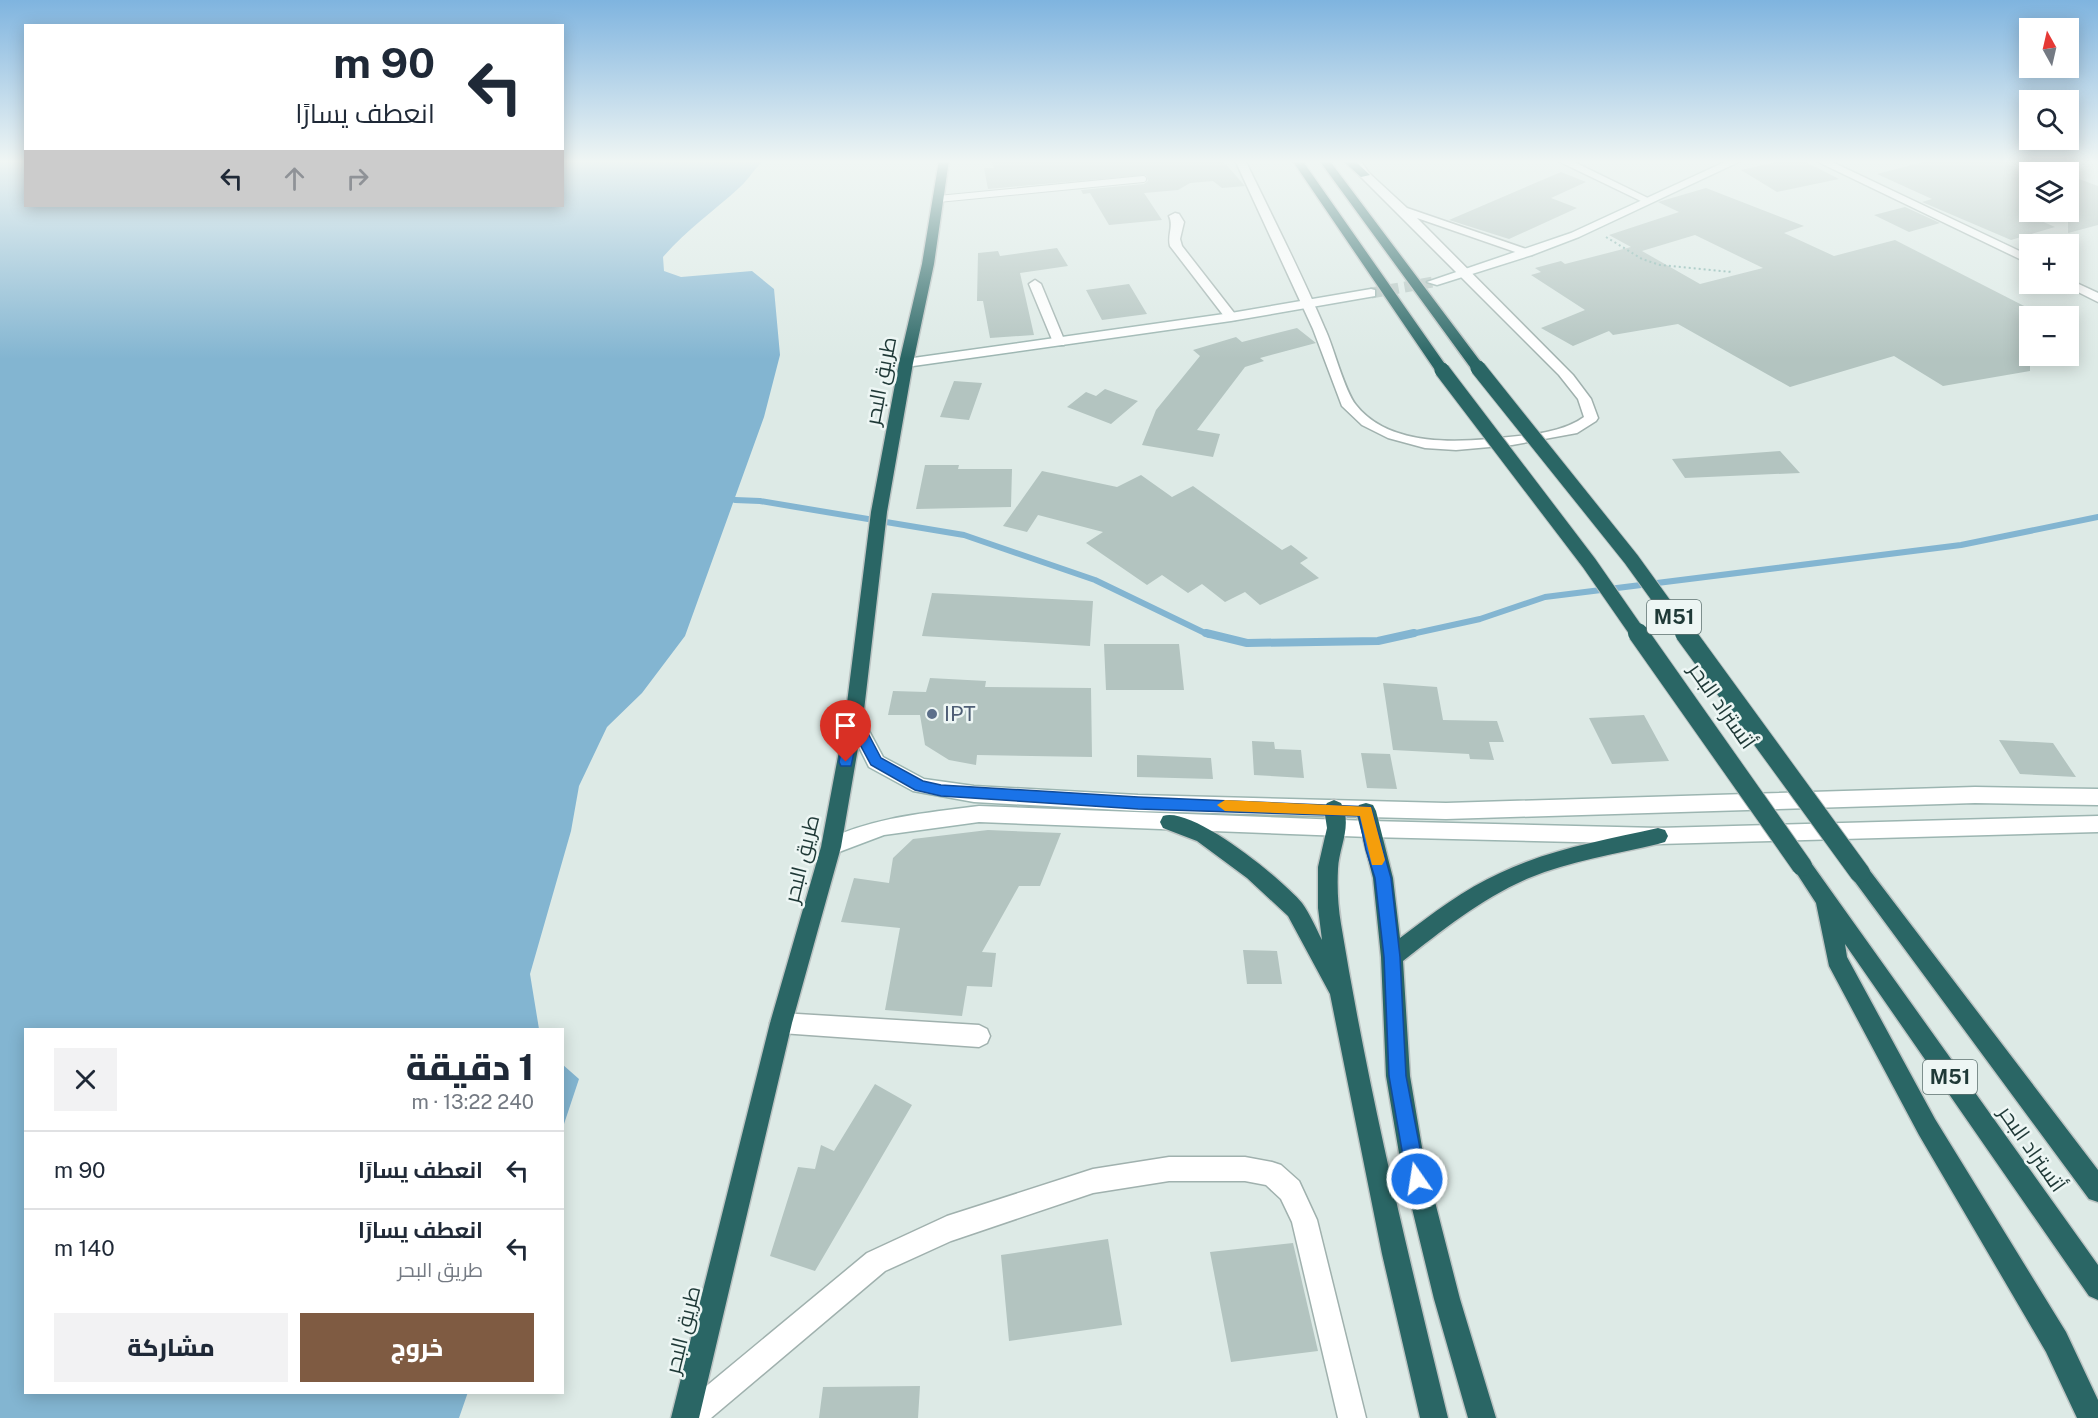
<!DOCTYPE html>
<html lang="ar">
<head>
<meta charset="utf-8">
<style>
	body { margin:0; font-family:"Public Sans",Cairo,sans-serif; background:#f2f2f3; color:#1f2937; direction:rtl; height:100vh; display:flex; flex-direction:column; font-size:22px; white-space:nowrap }
	* { box-sizing:border-box; margin:0 }
	p { font-size:20px; color:#747a83 }
	.icon { flex:none; width:33px; height:33px; fill:none; stroke:currentColor; stroke-width:2; stroke-linecap:round; stroke-linejoin:round }
	.map { position:relative; flex:1; overflow:hidden; direction:ltr }
	.side { position:absolute; left:24px; top:1028px; width:540px; height:366px; display:flex; flex-direction:column; background:#fff; border-radius:0px; box-shadow:0 3px 15px #0003; direction:rtl }
	.side>* { flex:none }
	.banner { position:absolute; left:24px; top:24px; width:540px; height:183px; border-radius:0px; box-shadow:0 3px 15px #0003; direction:rtl; background:#fff; color:#1f2937; overflow:hidden }
	.needle { width:39px; rotate:352deg }
	.controls { position:absolute; left:2019px; top:18px; display:grid; gap:12px }
	.controls a { display:grid; place-items:center; width:60px; height:60px; border-radius:0px; background:#fff; box-shadow:0 3px 15px #0003; font-size:30px }
	.pin { position:absolute; display:grid; place-items:center; width:51px; height:51px; color:#fff; margin:-62px -26px; border-radius:50% 50% 50% 0; rotate:-45deg; box-shadow:0 0 6px #0007 }
	.pin .icon { rotate:45deg }
	.me { position:absolute; width:66px; margin:-33px; rotate:347deg; stroke-linejoin:round; filter:drop-shadow(0 0 4px #0008) }
	.turn { display:flex; align-items:center; gap:21px; height:126px; padding:0 30px; font-size:27px }
	.turn .icon { width:78px; height:78px; stroke-width:2.5 }
	.turn b { display:block; font-size:42px; line-height:51px }
	.lanes { display:flex; align-items:center; height:57px; padding:0 30px; background:#0003; justify-content:center; gap:30px; direction:ltr }
	.lanes .off { opacity:.35 }
	.round { display:grid; place-items:center; flex:none; width:63px; height:63px; border-radius:0px; background:#f2f2f3 }
	.head { display:flex; align-items:center; justify-content:space-between; height:102px; padding:0 30px }
	h1 { font-size:36px; font-weight:800; line-height:45px }
	.primary-button { display:flex; gap:12px; margin-top:auto; padding:12px 30px }
	.primary-button a { flex:1; height:69px; border-radius:0px; background:#7f5b42; color:#fff; font-size:24px; font-weight:800; line-height:69px; text-align:center }
	.primary-button a+a { background:#f2f2f3; color:#1f2937 }
	ul { padding:0; list-style:none }
	li { display:flex; align-items:center; gap:18px; height:78px; padding:0 30px; border-top:2px solid #e0e1e3 }
	li div { flex:1 }
	li b { display:block; font-size:22px }
	li em { font-style:normal }
	.map>svg:first-child { display:block }
	.water { fill:#83b5d1 }
	.lines { fill:none; stroke-linecap:round; stroke-linejoin:round }
	.stream-far1 { stroke:#83b5d1; stroke-width:6 }
	.stream { stroke:#83b5d1; stroke-width:8 }
	.building { fill:#b3c4c0; fill-rule:evenodd }
	.secondary-tunnel { stroke:#b7c7c3; stroke-width:11; stroke-dasharray:11 6; stroke-linecap:butt }
	.lane-casing { stroke:#a0b1ae; stroke-width:8 }
	.street-casing { stroke:#a0b1ae; stroke-width:3 }
	.secondary-casing { stroke:#9cb5b1; stroke-width:3 }
	.highway-casing { stroke:#bcc4c3; stroke-width:3 }
	.path { stroke:#7daea8; stroke-width:2; stroke-dasharray:2 3; stroke-linecap:butt }
	.lane { stroke:#fff; stroke-width:6 }
	.street { fill:#fff; fill-rule:evenodd }
	.secondary { fill:#fff; fill-rule:evenodd }
	.highway { fill:#2a6665; fill-rule:evenodd }
	.highway-bridge-far1-casing { stroke:#bcc4c3; stroke-width:17; stroke-linecap:butt }
	.highway-bridge-casing { stroke:#bcc4c3; stroke-width:22; stroke-linecap:butt }
	.highway-bridge-far1 { stroke:#2a6665; stroke-width:15 }
	.highway-bridge { stroke:#2a6665; stroke-width:20 }
	.route { fill:#1a73e8; stroke:#114b97; stroke-width:1.5 }
	.slow { fill:#f59e0b }
	.service-dot { fill:#5c6f8a; stroke:#edf6f4; stroke-width:2 }
	.labels { text-anchor:middle; stroke-width:5; stroke-linejoin:round; paint-order:stroke }
	.shield { fill:#edf6f4; stroke:#5d7270; stroke-width:1.5 }
	.shield-label { font-size:20px; font-weight:bold; fill:#1f3937 }
	.street-label { font-size:21px; fill:#1f3937; stroke:#edf6f4 }
	.service-label { font-size:21px; fill:#4e5e75; stroke:#edf6f4; text-anchor:start }
</style>
</head>
<body>
<div class="map">
<svg width="2098" height="1418" viewBox="0 0 2098 1418">
	<rect width="100%" height="100%" fill="#ddeae6"/>
	<path class="water" d="M0,160h25l1,46h536l1,-46h202c-11,8 -15,18 -25,27 -27,25 -53,42 -77,70l1,14 17,6 71,-6 22,18 6,66 -16,62 -79,219 -43,57 -35,34 -28,59 -8,45 -41,143 9,55h-513v363h442l-9,26h-459z
		M562,1064l17,15 -16,48h-1z"/>
	<g class="lines">
		<path class="stream-far1" d="M735,500l25,1 204,34 131,45 114,55
			M1407,635l73,-16 65,-22 416,-52 137,-28"/>
		<path class="stream" d="M1206,633l41,10 131,-2 36,-8"/>
	</g>
	<path class="building" d="M991,160h231l23,26 -23,2 -9,-7 -23,2 -12,7 -34,3 18,27 -53,5 -19,-32 -7,1 -2,-4 63,-6 4,-3 -2,-6 -158,14 -4,-21h10z
		M1786,160h16l37,19 -62,13 -36,-22z
		M1931,160h99v56l25,11 -44,13 -89,-38 10,-3 -55,-25z
		M1561,172l25,10 -35,16 26,10 -68,31 -60,-19z
		M2068,175l30,11v39l-30,8z
		M1706,188l98,38 -20,7 50,23 61,-16 135,69v62l-87,15 -49,-30 -104,31 -112,-63 -65,11 -4,-4 -36,15 -32,-18 44,-18 -54,-35 10,-3 -6,-4 26,-7 4,3 66,-17 -22,-12 70,-23 -21,-10zM1695,235l68,33 -63,16 -58,-33z
		M1905,207l35,16 -31,9 -35,-17z
		M1057,248l11,18 -48,7 14,62 -44,3 -7,-37h-6l1,-48 20,-2 2,5z
		M1129,284l18,30 -45,6 -16,-30z
		M1297,328l19,15 -56,15 4,3 -19,6 -48,63 23,4 -7,23 -71,-12 14,-35 44,-54 -7,-6 43,-13 6,5z
		M954,381l28,2 -13,37 -29,-3z
		M1105,389l33,12 -27,23 -44,-17 19,-15 10,4z
		M1780,451l20,22 -115,5 -13,-19z
		M925,465h34l-1,4h54l-1,38 -95,2z
		M1042,471l75,16 24,-12 31,22 21,-11 89,64 9,-5 17,13 -8,5 19,15 -59,27 -15,-13 -20,10 -23,-18 -14,9 -26,-18 -15,10 -61,-42 17,-11 -65,-17 -11,17 -24,-6z
		M932,593l161,8 -3,45 -168,-10z
		M1104,644h75l5,46h-78z
		M930,678l56,3 -1,6 106,1 1,69 -115,-2 -1,10 -27,-5 -24,-15 -5,-30h-32l5,-24 33,1z
		M1383,683l54,4 6,33 54,1 7,21h-15l5,18 -24,-1 -1,-5 -76,-4z
		M1644,715l25,46 -57,3 -23,-46z
		M1999,740l54,3 23,34 -56,-3z
		M1252,741l22,1 1,7 26,1 3,28 -50,-3z
		M1361,753l29,1 7,35 -30,-1z
		M1137,755l74,3 2,21 -76,-2z
		M988,830l73,3 -21,53h-21l-37,66 14,1 -4,34 -25,-1 -5,30 -77,-6 15,-82 -59,-6 13,-44 35,5 4,-25 20,-19z
		M1243,950l34,1 5,33h-35z
		M875,1084l37,21 -97,166 -45,-15 28,-89 17,2 6,-24 13,6z
		M1108,1239l14,86 -113,16 -8,-86z
		M1293,1243l25,108 -87,11 -21,-110z
		M920,1386l-2,32h-99l4,-31z"/>
	<g class="lines">
		<path class="secondary-tunnel" d="M1371,293l62,-11"/>
		<g class="lane-casing">
			<path id="lane" d="M938,199l205,-20"/>
		</g>
		<g class="street-casing">
			<path id="street" d="M1235,160h10c27,56 56,112 80,169 9,19 19,61 31,76 30,38 89,38 132,34 29,-3 72,-4 96,-22l-6,-18 -19,-24 -198,-198 -11,-17h10l9,13 38,35 125,43v4h-8l-107,-37 156,157 18,24 7,19 -2,3 -19,12 -65,12 -56,5 -31,-2 -37,-10 -26,-13 -20,-19 -29,-77z
				M1556,160h14l82,40 -9,2z
				M1814,160h14l202,96v8z
				M1175,213l4,1 5,8 -4,17 2,7 53,68v6h-8l-57,-74c-3,-11 4,-20 -1,-30z
				M2068,279l30,14v9l-34,-17 4,-1z
				M1035,280l6,4 24,58 -1,3h-10l-1,-3 -24,-58z
				M781,1013l198,12 8,4 3,7 -3,7 -8,4 -198,-14 -8,-3 -3,-7 3,-7z
				M1169,1157h76l27,5 9,3 18,16 18,39 49,198h-28l-46,-196 -11,-23 -15,-14 -21,-4h-76l-76,12 -142,48 -66,30 -174,147h-35l4,-10 187,-155 80,-37 146,-47z"/>
		</g>
		<g class="secondary-casing">
			<path id="secondary" d="M1729,160h14l-164,77 -47,18 -95,30 -10,-3 144,-49z
				M1371,289l4,1v6l-144,25 -325,46 -7,-4 7,-4 325,-46z
				M854,712l6,2 23,43 41,22 50,7 164,9 308,8 529,-16 123,2v16l-123,-2 -529,16 -308,-8 -164,-9 -61,-11 -44,-24 -24,-48 3,-5z
				M979,806l390,15 289,7 440,-12v16l-440,12 -289,-7 -390,-15 -95,13 -53,20 -7,-2 -3,-6 3,-6c49,-24 102,-28 155,-35z"/>
		</g>
		<g class="highway-casing">
			<path id="highway" d="M939,160h10l-15,104 -21,99 -26,149 -24,207 -22,128 -49,176 -93,395h-28l99,-395 51,-176 24,-128 26,-207 28,-149 23,-99z
				M1292,160h10l147,210 -2,3h-10z
				M1319,160h10l154,205v6h-10z
				M1342,160h12l16,15 -9,2z
				M1334,800l7,3c12,22 -2,43 -3,66 -1,18 0,37 3,55 27,166 67,330 107,494h-28l-38,-164 -52,-260 -42,-78 -41,-38 -50,-37 -34,-13 -3,-6 3,-6c30,-10 120,64 139,87 8,11 14,25 20,37l-4,-32v-41l9,-39 -3,-20 3,-5z
				M1366,803l7,2 3,6 17,67 7,60c32,-24 64,-49 100,-65 50,-24 105,-33 158,-45l7,2 3,6 -3,6 -7,2c-43,10 -88,17 -129,34 -47,20 -86,52 -126,83l7,115 14,83 36,140 36,119h-28l-34,-119 -34,-140 -14,-83 -5,-119 -8,-79 -17,-67 3,-6z
				M1802,858l7,2 289,405v35l-9,-4 -244,-352 2,13 88,162 131,213 32,68v18h-21l-31,-66 -127,-217 -90,-169 -13,-63 -24,-37 3,-6z
				M1860,864l7,3 231,303v32l-9,-3 -236,-320 -3,-6 3,-6z"/>
		</g>
		<path class="path" d="M1606,237l36,22 18,6 72,7"/>
		<use href="#lane" class="lane"/>
		<use href="#street" class="street"/>
		<use href="#secondary" class="secondary"/>
		<use href="#highway" class="highway"/>
		<g class="highway-bridge-far1-casing">
			<path id="highway-bridge-far1" d="M1478,368l153,191 55,76
				M1442,370l147,193 50,72"/>
		</g>
		<g class="highway-bridge-casing">
			<path id="highway-bridge" d="M1638,633l164,233
				M1685,633l175,240"/>
		</g>
		<use href="#highway-bridge-far1" class="highway-bridge-far1"/>
		<use href="#highway-bridge" class="highway-bridge"/>
	</g>
	<linearGradient id="sky" x2="0" y2="1"><stop stop-color="#7fb4df"/><stop offset="0.45" stop-color="#f0f6f4"/><stop offset="1" stop-color="#f0f6f4" stop-opacity="0"/></linearGradient>
	<rect width="2098" height="359" fill="url(#sky)"/>
	<path class="route" d="M854,714l5,2 22,42 42,23 18,4 197,12 233,10 20,71 9,79 6,119 20,103 -3,7 -6,2 -7,-2 -3,-7 -18,-103 -5,-119 -9,-79 -9,-28 -7,-34 -221,-7 -197,-13 -26,-6 -44,-25 -14,-26 -6,27h-10l-2,-4 8,-43z"/>
	<path class="slow" d="M1225,800l146,7 14,53 -3,5h-10l-12,-49 -135,-5 -8,-6z"/>
	<circle class="service-dot" cx="932" cy="714" r="6"/>
	<g class="labels">
		<g class="shield">
			<rect x="1647" y="600" width="54" height="34" rx="4.5"/>
			<rect x="1923" y="1060" width="54" height="34" rx="4.5"/>
		</g>
		<g class="shield-label">
			<text x="1674" y="624">M51</text>
			<text x="1950" y="1084">M51</text>
		</g>
		<g class="street-label">
			<text transform="translate(881 381) rotate(-79)" y="7">طريق البحر</text>
			<text transform="translate(1722 706) rotate(55)" y="7">أتستراد البحر</text>
			<text transform="translate(802 859) rotate(-76)" y="7">طريق البحر</text>
			<text transform="translate(2032 1149) rotate(55)" y="7">أتستراد البحر</text>
			<text transform="translate(683 1330) rotate(-76)" y="7">طريق البحر</text>
		</g>
		<g class="service-label">
			<text x="944" y="721">IPT</text>
		</g>
	</g>
</svg>
<div class="controls">
<a><svg class="needle" viewBox="-14 -14 28 28"><path d="M0-13l5 13h-10z" fill="#e53935"/><path d="M0 13l5-13h-10z" fill="#747a83"/></svg></a>
<a><svg class="icon" aria-label="search" viewBox="0 0 24 24"><circle cx="10" cy="10" r="6"/><path d="M15 15l6 6"/></svg></a>
<a><svg class="icon" aria-label="layers" viewBox="0 0 24 24"><path d="M12 4l9 5-9 5-9-5zM3 14l9 5 9-5"/></svg></a>
<a>+</a>
<a>−</a>
</div>
<div class="pin" style="left:846px;top:762px;background:#d93025"><svg class="icon" aria-label="arrive" viewBox="0 0 24 24"><path d="M6 21V4h12l-3 4 3 4H6"/></svg></div>
<svg class="me" style="left:1417px;top:1179px" viewBox="-20 -20 40 40"><circle r="17" fill="#1a73e8" stroke="#fff" stroke-width="3"/><path d="M0-11L8 9 0 5-8 9z" fill="#fff"/></svg>
<div class="banner">
<div class="turn"><svg class="icon" aria-label="left" viewBox="0 0 24 24"><path d="M17 20v-9H6M10 6l-5 5 5 5"/></svg><div><b>90 m</b>انعطف يسارًا</div></div>
<div class="lanes"><svg class="icon" aria-label="left" viewBox="0 0 24 24"><path d="M17 20v-9H6M10 6l-5 5 5 5"/></svg><svg class="icon off" aria-label="ahead" viewBox="0 0 24 24"><path d="M12 20V5M6 11l6-6 6 6"/></svg><svg class="icon off" aria-label="right" viewBox="0 0 24 24"><path d="M7 20v-9h11M14 6l5 5-5 5"/></svg></div>
</div>
<section class="side">
<div class="head"><div><h1>1 دقيقة</h1><p>240 m · 13:22</p></div><a class="round"><svg class="icon" aria-label="close" viewBox="0 0 24 24"><path d="M6 6l12 12M18 6L6 18"/></svg></a></div>
<ul>
<li><svg class="icon" aria-label="left" viewBox="0 0 24 24"><path d="M17 20v-9H6M10 6l-5 5 5 5"/></svg><div><b>انعطف يسارًا</b></div><em>90 m</em></li>
<li><svg class="icon" aria-label="left" viewBox="0 0 24 24"><path d="M17 20v-9H6M10 6l-5 5 5 5"/></svg><div><b>انعطف يسارًا</b><p>طريق البحر</p></div><em>140 m</em></li>
</ul>
<div class="primary-button"><a>خروج</a><a>مشاركة</a></div>
</section>
</div>
</body>
</html>
